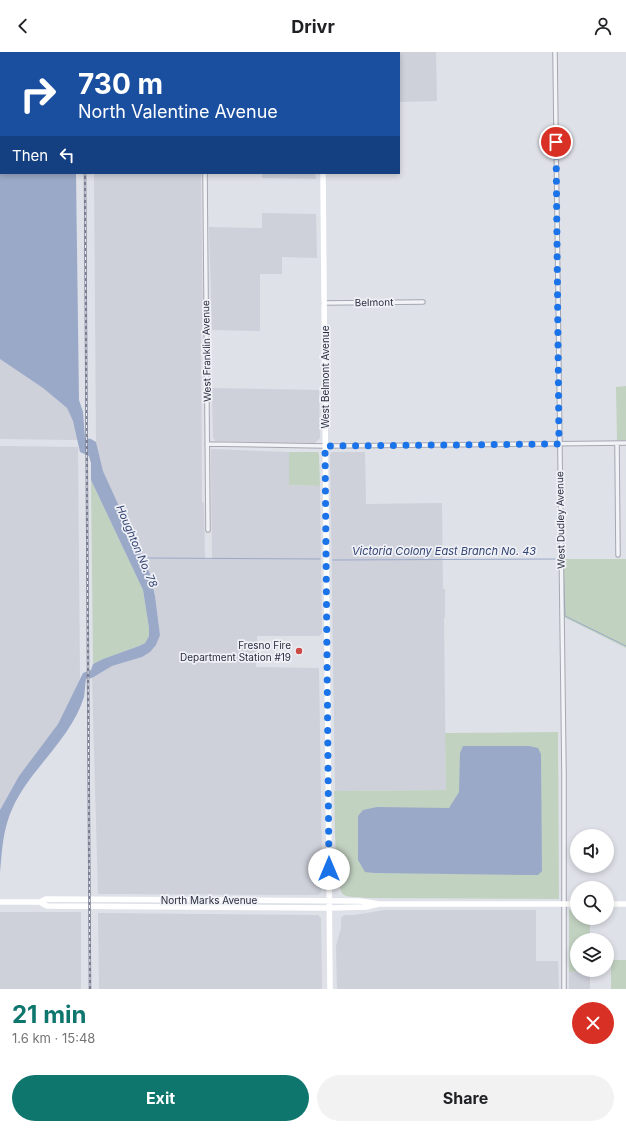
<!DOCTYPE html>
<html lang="en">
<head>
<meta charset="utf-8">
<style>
	body { margin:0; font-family:Inter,sans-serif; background:#f2f2f2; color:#202124; height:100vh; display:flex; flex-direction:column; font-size:15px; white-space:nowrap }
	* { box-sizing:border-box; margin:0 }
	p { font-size:13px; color:#757577 }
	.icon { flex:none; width:22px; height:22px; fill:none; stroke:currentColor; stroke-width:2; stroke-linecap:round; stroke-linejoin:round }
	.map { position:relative; height:937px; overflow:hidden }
	.drawer { display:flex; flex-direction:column; background:#fff; flex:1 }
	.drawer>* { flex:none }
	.hud { position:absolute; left:0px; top:0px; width:400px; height:122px; box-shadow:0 2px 6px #0003; background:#1a4fa0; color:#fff; overflow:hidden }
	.buttons { position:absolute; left:570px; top:777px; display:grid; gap:8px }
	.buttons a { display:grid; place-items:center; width:44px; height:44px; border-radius:50%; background:#fff; box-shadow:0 2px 6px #0003; font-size:20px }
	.pin { position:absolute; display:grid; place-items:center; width:34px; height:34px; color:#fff; margin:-17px; border:2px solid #fff; border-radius:50%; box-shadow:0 1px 4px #0007 }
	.me { position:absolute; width:44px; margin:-22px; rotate:0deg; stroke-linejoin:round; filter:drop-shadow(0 0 3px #0008) }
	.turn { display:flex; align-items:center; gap:14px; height:84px; padding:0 12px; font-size:18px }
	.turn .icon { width:52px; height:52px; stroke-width:2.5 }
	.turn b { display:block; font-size:28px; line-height:34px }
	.then { display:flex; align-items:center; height:38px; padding:0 12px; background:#0003; gap:8px; font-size:15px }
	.round { display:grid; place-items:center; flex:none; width:42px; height:42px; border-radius:21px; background:#f2f2f2 }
	.overview { display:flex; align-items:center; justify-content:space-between; height:68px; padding:0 12px }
	h1 { font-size:24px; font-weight:700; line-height:30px; color:#0f766e }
	.button { display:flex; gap:8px; margin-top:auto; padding:8px 12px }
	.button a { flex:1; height:46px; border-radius:24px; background:#0f766e; color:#fff; font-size:16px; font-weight:700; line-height:46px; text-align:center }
	.button a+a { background:#f2f2f2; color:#202124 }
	header { display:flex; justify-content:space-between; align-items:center; height:52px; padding:0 12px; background:#fff; font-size:18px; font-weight:700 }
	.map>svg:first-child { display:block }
	.built { fill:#ced0da }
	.green { fill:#c2d2c1 }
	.water { fill:#9ba9c8 }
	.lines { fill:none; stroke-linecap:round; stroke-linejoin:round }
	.stream { stroke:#9ba9c8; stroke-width:1 }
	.street-casing { stroke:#a5a7b2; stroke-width:5.5 }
	.street { stroke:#f2f3f7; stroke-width:3.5 }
	.secondary { stroke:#fff; stroke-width:5.5 }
	.rail-casing { stroke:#797e92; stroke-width:2.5 }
	.rail { stroke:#eff1f6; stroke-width:1; stroke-dasharray:3; stroke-linecap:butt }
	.route { stroke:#1a73e8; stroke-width:7; stroke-dasharray:0 12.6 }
	.poi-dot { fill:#cc4a46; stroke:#eff1f6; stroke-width:1.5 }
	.labels { text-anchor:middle; stroke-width:3.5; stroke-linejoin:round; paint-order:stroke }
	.street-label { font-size:10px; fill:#292d3f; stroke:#eff1f6 }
	.poi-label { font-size:10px; fill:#292d3f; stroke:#eff1f6; text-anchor:end }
	.water-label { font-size:11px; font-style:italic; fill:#334473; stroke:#eff1f6 }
</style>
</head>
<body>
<header><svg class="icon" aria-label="back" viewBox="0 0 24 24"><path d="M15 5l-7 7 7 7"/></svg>Drivr<svg class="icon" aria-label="person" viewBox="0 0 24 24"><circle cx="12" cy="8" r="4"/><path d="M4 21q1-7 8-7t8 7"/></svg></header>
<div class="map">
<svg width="626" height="937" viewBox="0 0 626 937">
	<rect width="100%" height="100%" fill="#dfe1e8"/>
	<path class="built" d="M0,0h75v1h-74v44z
		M93,0h107v1h-107z
		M207,0h107v1h-107z
		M350,0h86l1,49 -38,1v-49z
		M94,121h107l2,157 -2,1 1,171 2,1 1,56h7l-1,-110 78,3v33l31,1 2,147 -3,3h-62l-1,31 63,1 3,196 -1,29 -3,2 -220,-1 -6,-216 20,-12 30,-9 18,-22 -5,-39 -5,-22 -47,-103 -7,-29z
		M262,121h53l1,6 -54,-1z
		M262,161l54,1 1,44 -35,-1v17h-22v57l-48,-1 -3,-103 53,1z
		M0,307l43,29 24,20 6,13 5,19 -78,-1z
		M212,336l107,2 1,48 -5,5 -100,-2 -2,-4z
		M0,394l78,1 2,232 -22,45 -39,52 -19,34z
		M332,400h33l1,52 76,-1 1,86h2v29h-1l2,172 -111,1 -5,-337z
		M385,858h151v51h22l1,28h-222l-1,-43 5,-18v-10l3,-3h10z
		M0,860h81v77h-81z
		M98,861l220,2 3,3 1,71h-223z
		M590,919v18h-21v-17z"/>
	<path class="green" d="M626,334v54h-9l-1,-53z
		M289,400h29l1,2 1,32 -31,-1z
		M91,428l52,110 6,38v8l-4,7 -6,3 -36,13 -10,5z
		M563,507h63v89l-62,-31z
		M558,680l1,167 -184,-1c-8,0 -25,0 -31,-3 -10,-5 -9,-89 -10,-104l112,-1 -1,-57z
		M569,858h8v8h13v22h-13v30h13v1l-21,1z
		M611,908h15v29h-15z"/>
	<path class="water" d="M0,45l1,76h75l3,227 4,12 2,26 6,1 5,3 7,29 47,103 5,22 5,39 -4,10 -6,7 -8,5 -30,9 -20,12 -6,1c-1,6 -1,12 -2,18 -13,42 -53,71 -71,110 -10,21 -11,43 -13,66v-63l19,-34 39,-52 25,-51 8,-3 2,-6 10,-5 36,-13 6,-3 4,-7v-8l-6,-38 -52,-110v-17l-2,-7 -9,-4 -7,-31 -6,-13 -24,-20 -43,-29z
		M463,694h66l9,2 3,6 1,117 -4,4h-9l-155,-2 -9,-1 -7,-12v-44l5,-6 14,-3 72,1 10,-16 1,-39z"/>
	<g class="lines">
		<path class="stream" d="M142,506l178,1
			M333,508l224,-1
			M563,509l2,55 61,30"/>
		<g class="street-casing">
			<path id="street" d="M203,0v1
				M555,0l9,722v215
				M205,121l3,357
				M324,251l99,-1
				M207,392l118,2 301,-3
				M617,392l1,111"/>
		</g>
		<use href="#street" class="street"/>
		<path class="secondary" d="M321,0v1
			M323,121l7,816
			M0,850h40l7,4 282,2 37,-1 13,-3
			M40,850l6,-3 314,2 19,3h198
			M607,852h19"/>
		<g class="rail-casing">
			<path id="rail" d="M85,0v1
				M85,121l5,816"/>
		</g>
		<use href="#rail" class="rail"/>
	</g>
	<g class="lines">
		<path class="route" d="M329,817l-4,-423 234,-2 -3,-302"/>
	</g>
	<circle class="poi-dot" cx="299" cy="599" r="4"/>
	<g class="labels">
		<g class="street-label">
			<text transform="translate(374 250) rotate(-1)" y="4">Belmont</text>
			<text transform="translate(206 299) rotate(-91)" y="4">West Franklin Avenue</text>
			<text transform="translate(325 325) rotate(-90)" y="4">West Belmont Avenue</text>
			<text transform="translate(560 468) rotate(-91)" y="4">West Dudley Avenue</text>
			<text x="209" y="852">North Marks Avenue</text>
		</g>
		<g class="poi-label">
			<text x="291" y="597">Fresno Fire<tspan x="291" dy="12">Department Station #19</tspan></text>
		</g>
		<g class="water-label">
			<text transform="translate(137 494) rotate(67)" y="4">Houghton No. 78</text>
			<text x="444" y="503">Victoria Colony East Branch No. 43</text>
		</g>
	</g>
</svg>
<div class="buttons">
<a><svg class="icon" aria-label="sound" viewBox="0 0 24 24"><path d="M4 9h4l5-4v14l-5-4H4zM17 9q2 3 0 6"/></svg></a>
<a><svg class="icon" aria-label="search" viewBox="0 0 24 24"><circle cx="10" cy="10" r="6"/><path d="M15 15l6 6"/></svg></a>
<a><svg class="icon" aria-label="layers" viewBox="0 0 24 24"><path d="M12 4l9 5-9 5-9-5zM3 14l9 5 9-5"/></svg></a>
</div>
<div class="pin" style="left:556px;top:90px;background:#d93025"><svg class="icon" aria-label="arrive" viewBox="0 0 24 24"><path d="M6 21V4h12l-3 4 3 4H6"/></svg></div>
<svg class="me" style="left:329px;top:817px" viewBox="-20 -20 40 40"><circle r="19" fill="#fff"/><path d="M0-13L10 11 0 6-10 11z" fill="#1a73e8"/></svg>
<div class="hud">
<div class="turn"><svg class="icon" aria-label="right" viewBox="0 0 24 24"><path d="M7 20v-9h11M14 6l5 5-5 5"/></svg><div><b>730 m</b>North Valentine Avenue</div></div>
<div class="then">Then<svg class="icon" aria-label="left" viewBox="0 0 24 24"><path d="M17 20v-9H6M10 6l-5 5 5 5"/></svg></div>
</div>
</div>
<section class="drawer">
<div class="overview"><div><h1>21 min</h1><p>1.6 km · 15:48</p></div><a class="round" style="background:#d93025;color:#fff"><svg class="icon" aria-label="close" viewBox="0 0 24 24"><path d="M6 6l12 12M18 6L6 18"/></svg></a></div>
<div class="button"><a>Exit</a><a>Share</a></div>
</section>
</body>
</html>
